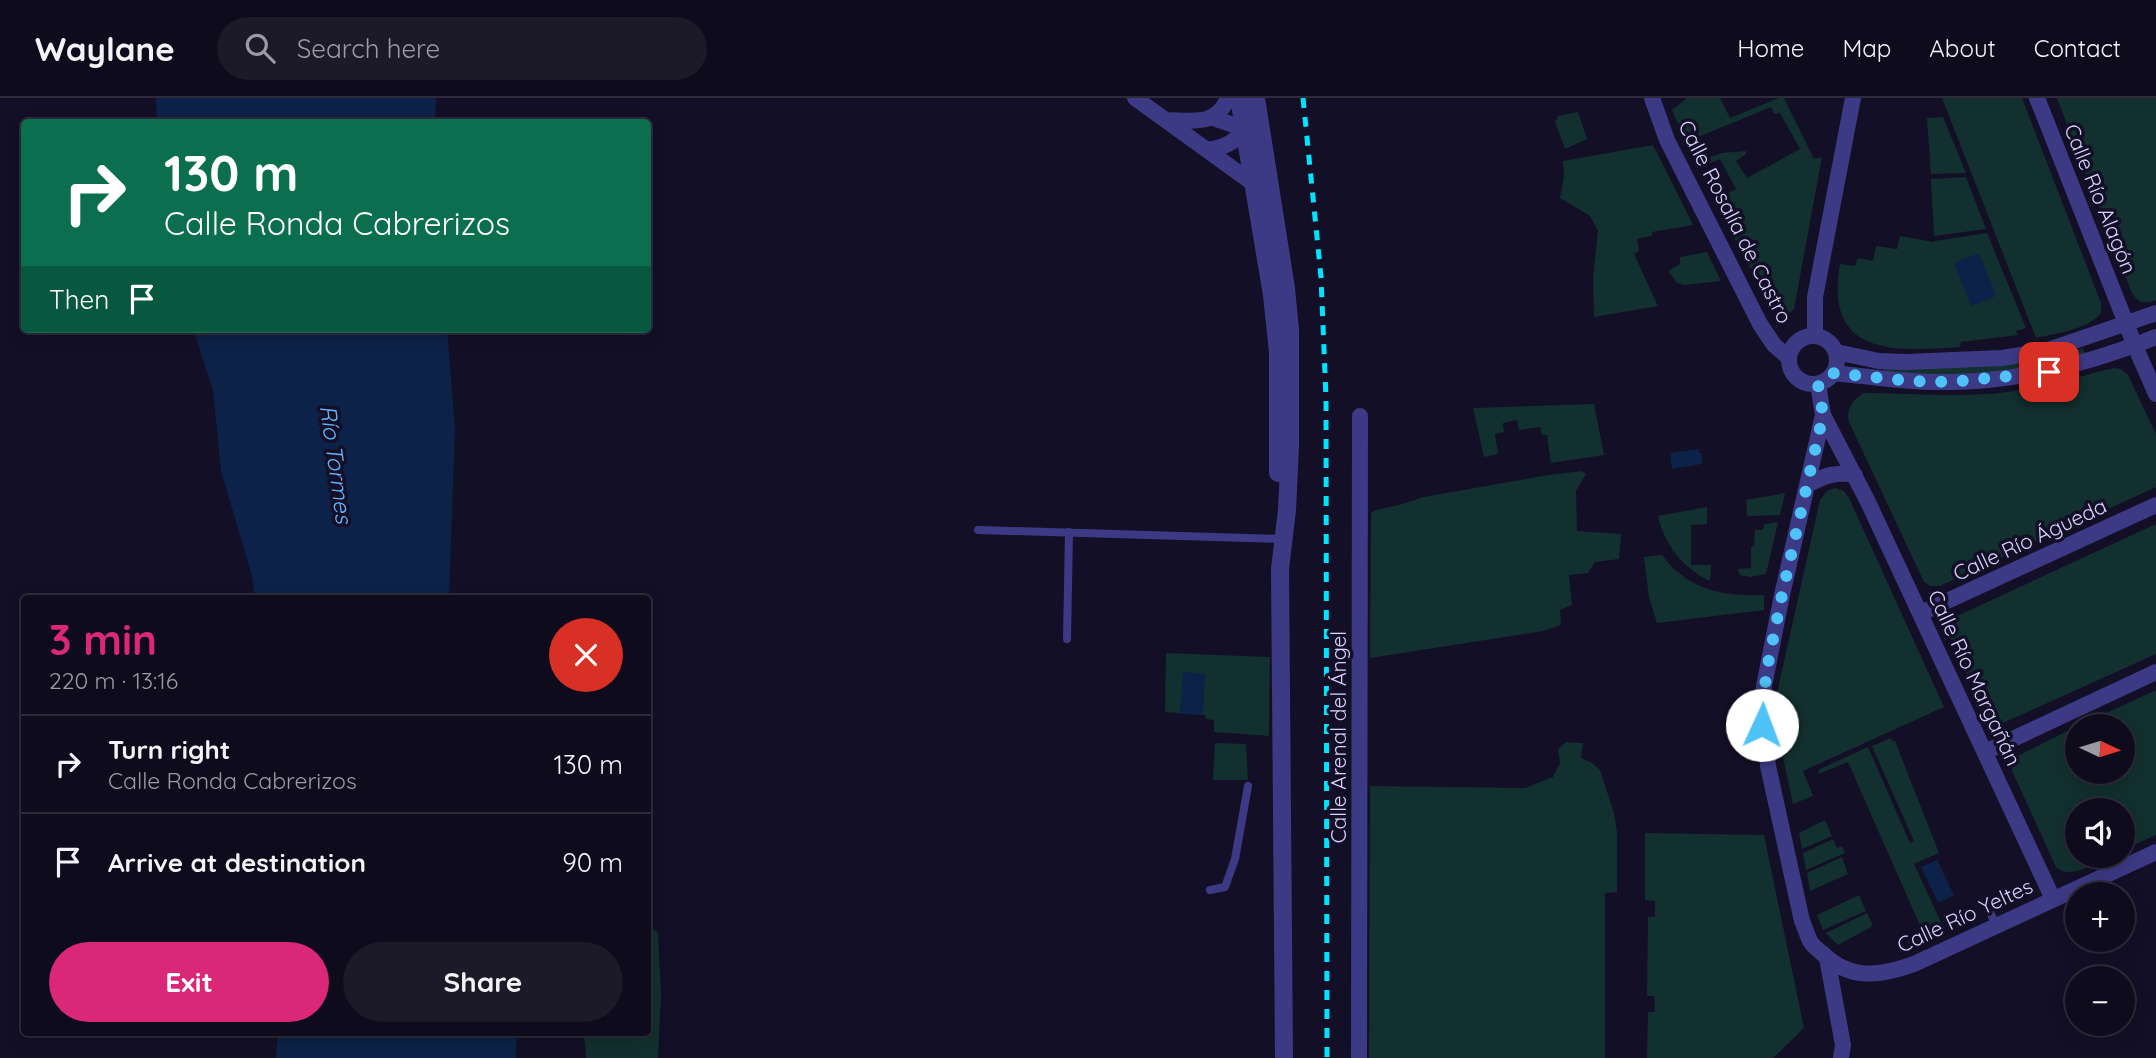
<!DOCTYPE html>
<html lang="en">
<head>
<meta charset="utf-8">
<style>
	body { margin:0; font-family:Quicksand,sans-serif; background:#1c1929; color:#f1f3f6; height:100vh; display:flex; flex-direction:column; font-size:26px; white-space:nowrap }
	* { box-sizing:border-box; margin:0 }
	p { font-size:23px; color:#9b9ba3 }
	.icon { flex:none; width:38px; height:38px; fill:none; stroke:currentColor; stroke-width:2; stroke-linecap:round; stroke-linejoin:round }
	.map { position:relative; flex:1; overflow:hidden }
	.drawer { position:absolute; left:21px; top:497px; width:630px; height:441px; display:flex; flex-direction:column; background:#0e0b1c; border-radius:7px; box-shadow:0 4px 18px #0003,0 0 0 2px #2e2b3b }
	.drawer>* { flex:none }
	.banner { position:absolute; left:21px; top:21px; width:630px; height:214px; border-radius:7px; box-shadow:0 4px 18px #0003,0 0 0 2px #2e2b3b; background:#0b6e4f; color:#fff; overflow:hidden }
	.needle { width:46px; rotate:94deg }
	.controls { position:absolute; left:2065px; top:616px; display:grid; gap:14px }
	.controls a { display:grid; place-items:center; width:70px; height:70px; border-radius:50%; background:#0e0b1c; box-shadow:0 4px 18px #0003,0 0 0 2px #2e2b3b; font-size:35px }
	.pin { position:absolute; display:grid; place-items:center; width:60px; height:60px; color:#fff; margin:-30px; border-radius:14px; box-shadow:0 4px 10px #0006 }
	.me { position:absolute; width:77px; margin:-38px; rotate:2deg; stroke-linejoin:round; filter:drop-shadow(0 0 5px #0008) }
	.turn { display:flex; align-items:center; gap:24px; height:147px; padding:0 28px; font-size:32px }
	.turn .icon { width:91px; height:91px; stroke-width:2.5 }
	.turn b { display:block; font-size:49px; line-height:60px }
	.then { display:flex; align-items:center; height:66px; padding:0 28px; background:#0003; gap:14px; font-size:26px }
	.round { display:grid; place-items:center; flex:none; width:74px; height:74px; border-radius:37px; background:#1c1929 }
	.overview { display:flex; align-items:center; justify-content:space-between; height:119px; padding:0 28px }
	h1 { font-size:42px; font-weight:700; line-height:52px; color:#db2777 }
	.action { display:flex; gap:14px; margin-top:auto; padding:14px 28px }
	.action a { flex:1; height:80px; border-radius:42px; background:#db2777; color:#fff; font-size:28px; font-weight:700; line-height:80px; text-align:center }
	.action a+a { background:#1c1929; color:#f1f3f6 }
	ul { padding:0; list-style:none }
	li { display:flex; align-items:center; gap:21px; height:98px; padding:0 28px; border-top:2px solid #2e2b3b }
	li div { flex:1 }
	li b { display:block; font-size:26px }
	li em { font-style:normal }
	header { display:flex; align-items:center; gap:42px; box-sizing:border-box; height:98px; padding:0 35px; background:#0e0b1c; border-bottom:2px solid #2e2b3b }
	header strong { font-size:33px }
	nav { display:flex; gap:38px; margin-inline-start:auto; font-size:24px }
	.search { width:490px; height:63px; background:#1c1929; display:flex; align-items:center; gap:18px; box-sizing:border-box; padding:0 24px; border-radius:38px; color:#9b9ba3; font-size:26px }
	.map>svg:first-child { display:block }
	.green { fill:#12302f }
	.water { fill:#0c2248 }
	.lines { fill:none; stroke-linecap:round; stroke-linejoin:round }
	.service { stroke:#3d3a85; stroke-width:8 }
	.minor { stroke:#3d3a85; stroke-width:16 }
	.tertiary { stroke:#3d3a85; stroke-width:18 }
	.rail { stroke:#00e5ff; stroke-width:5; stroke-dasharray:10 9; stroke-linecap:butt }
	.route { stroke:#4fc3f7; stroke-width:12; stroke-dasharray:0 21.6 }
	.labels { text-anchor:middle; stroke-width:7; stroke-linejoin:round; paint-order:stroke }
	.street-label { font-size:21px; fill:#d9d4ff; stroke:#130f26 }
	.water-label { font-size:23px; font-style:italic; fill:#62b6ff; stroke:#130f26 }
</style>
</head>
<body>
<header>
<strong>Waylane</strong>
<div class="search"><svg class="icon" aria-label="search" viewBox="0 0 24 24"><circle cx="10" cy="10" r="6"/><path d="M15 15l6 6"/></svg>Search here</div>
<nav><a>Home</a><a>Map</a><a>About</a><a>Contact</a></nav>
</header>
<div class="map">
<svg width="2156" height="960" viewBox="0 0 2156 960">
	<rect width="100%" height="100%" fill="#130f26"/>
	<path class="green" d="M1687,0h33l10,20 49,-20h5l30,61 8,-2 -28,152 -8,8 -11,-3 -6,-9 -55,-106 22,-10 -16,-30 -16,7 -4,-6 22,-7 24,-2v3l-10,7 11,17 53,-29 -20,-36 -6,1 -3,-7 -85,35 -14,-32z
		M1942,0h80l79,205v10c-14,17 -44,20 -65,25z
		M2057,0h99v202c-12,5 -19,2 -25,-9z
		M1578,14l9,27 -22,10 -10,-27 3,-6z
		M1943,19l23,56 -35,1 -4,-56z
		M1653,47l40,80 -41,7v4l-15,3 2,12 -5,3 24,52 -64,11 -1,-39 5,-47 -8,-15 -30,-18 4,-22 -1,-15z
		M1966,79l20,52 -52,7 -3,-57z
		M1987,135l39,95 -10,3 2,4 -57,7 -1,5c-68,5 -136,8 -120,-83l15,2 3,-8 15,3 3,-15 21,3 3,-13 34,6 1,-1z
		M1707,154l14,29 -37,4 -7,-2 -9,-12 12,-7v-7z
		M2083,250l2,6c-12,4 -24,8 -36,11 -54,12 -111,9 -166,9l1,-7 105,-1 38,-3z
		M2114,270l7,1 7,6 28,59v53l-216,99h-10l-6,-4 -75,-160c-3,-14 3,-20 14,-29 48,0 97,5 145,-1 36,-4 71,-16 106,-24z
		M1594,306l10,51 -53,8 -4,-28h-5l-2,-8 -21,3 -2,-10 -14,3 1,9 -9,2 3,20 -14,3 -11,-49z
		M1582,373l4,3 -10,17 1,40 44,3 -2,25 -24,3 -7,11 -19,2 3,30 -12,5 1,15 -18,6 -173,27 1,-145 5,-3 23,-5 25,-8 124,-22z
		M1835,390l9,3 6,9 94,207 -141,64 10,25 -20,8 -17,-79 -1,-23 45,-202 7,-9z
		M1785,395l-5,22 -33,1 -1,-16z
		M1707,409v17l-16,1v40h20l-1,16c-27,-13 -45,-35 -52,-65z
		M1778,424l-12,52 -16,3 -10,-2 -2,-6 13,-1v-22h3l1,-16h8l1,-6z
		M2156,426v130l-153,69c-7,1 -11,-1 -17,-7l-37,-81 1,-13 7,-6z
		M1662,457c25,34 61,42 102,40v15l-107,13 -8,-26 -5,-40z
		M1166,555l104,4 -1,79 -55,-4v-12l-8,-1 -1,-4 -40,-3z
		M2156,592v145l-33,15v-40h-46v46h33c-15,6 -39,25 -54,11l-44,-96 2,-13 63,-32v46h46v-46h-45z
		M1891,640l1,3h3l44,112 -25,11 31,67 -35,16 -4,-9 16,-8 -74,-168 -29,12 -1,-4 50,-23 42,96 4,-2 -42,-95z
		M1566,644l17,1 -2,15 11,5 8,7 14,43 3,19v60l-12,1v165h-236l1,-272 155,2 28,-11 7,-14 -2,-14z
		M1215,645l31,1 2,36h-35z
		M1825,722l7,16 -30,13 -3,-16z
		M1645,735l119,2 40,193 -31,30h-126l1,-46h7l-1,-16h-7l1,-79h7v-16l-10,-1z
		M1833,741l4,9 5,-2 3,7 -39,17 -3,-17z
		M1842,759l6,17 -38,17 -3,-18z
		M1859,797l7,16 -43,19 -6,-15z
		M1867,815l6,13 -35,19 -12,-12z
		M648,826l10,9 3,61 -3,64h-72l-2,-25 64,-1z"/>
	<path class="water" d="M156,0h280l-1,24h-278z
		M1979,155l17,43 -25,10 -17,-43z
		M193,231h252l3,10 7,91 -6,168h-194l-3,-22 -31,-105 -8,-81z
		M1699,351v4h3v11l-30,5 -2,-16z
		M1183,574l22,2 -2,41 -23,-1z
		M1937,762l17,35 -16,8 -17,-36z
		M278,935h239l-1,25h-240z"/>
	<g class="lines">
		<path class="service" d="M978,432l305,9
			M1067,541l2,-107
			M1210,792l15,-3 10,-28 13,-73
			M1985,804l11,23"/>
		<path class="minor" d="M1135,0l119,86
			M1652,0l15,42 93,184 14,21 15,13
			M2037,0l98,248 21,48
			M1213,20l32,11 5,8
			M1166,22c26,0 50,7 62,-22
			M1208,52c19,-3 33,-10 39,-30
			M1815,238v-39l38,-199
			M1789 262a24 24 0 1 1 48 0a24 24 0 1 1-48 0Z
			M1836,254l43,9 27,1 96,-4 43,-7 111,-38
			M1834,275c39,4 78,10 118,9 70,-1 139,-19 204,-45
			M1818,286l5,31 -41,180 -18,91 -2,21 6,59 34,155c3,6 5,14 8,20 3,5 8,9 12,12 28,28 59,23 92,11l242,-112
			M1823,317l45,87 185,397
			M1807,387c17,-9 29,-14 48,-10
			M1921,515l235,-108
			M1985,654l171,-80
			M1827,860l16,87 -2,13
			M1359,960l1,-642"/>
		<path class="tertiary" d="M1239,0l33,197 6,57v121
			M1256,0l30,190 4,42v116l-3,64 -7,59 4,489"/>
		<path class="rail" d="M1303,0l18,179 5,121 1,660"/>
	</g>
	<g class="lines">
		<path class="route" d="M1762,627v-18l6,-43 14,-69 41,-180 -5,-31 9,-4 7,-7 77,8 40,1 98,-10"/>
	</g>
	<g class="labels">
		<g class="street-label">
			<text transform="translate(2100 101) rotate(68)" y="7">Calle Río Alagón</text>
			<text transform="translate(1735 124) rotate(63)" y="7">Calle Rosalía de Castro</text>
			<text transform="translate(2030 442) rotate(-25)" y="7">Calle Río Águeda</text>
			<text transform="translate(1974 580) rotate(65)" y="7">Calle Río Margañán</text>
			<text transform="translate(1339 639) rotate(-90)" y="7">Calle Arenal del Ángel</text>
			<text transform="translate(1965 818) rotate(-25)" y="7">Calle Río Yeltes</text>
		</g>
		<g class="water-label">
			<text transform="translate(336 366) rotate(82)" y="8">Río Tormes</text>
		</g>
	</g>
</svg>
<div class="controls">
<a><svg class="needle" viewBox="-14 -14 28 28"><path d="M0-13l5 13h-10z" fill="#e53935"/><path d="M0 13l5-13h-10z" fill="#9b9ba3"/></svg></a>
<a><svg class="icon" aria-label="sound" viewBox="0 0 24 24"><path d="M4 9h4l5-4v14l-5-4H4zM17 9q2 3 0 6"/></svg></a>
<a>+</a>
<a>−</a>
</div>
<div class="pin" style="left:2049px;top:274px;background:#d93025"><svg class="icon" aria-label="arrive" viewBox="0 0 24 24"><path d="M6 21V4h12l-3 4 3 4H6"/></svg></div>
<svg class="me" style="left:1762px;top:627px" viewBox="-20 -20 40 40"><circle r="19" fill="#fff"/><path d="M0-13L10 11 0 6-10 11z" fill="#4fc3f7"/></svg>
<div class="banner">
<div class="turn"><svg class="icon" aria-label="right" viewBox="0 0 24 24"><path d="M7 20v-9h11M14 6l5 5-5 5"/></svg><div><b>130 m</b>Calle Ronda Cabrerizos</div></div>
<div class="then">Then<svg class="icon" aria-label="arrive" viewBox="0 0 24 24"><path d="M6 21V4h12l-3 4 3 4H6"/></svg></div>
</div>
<section class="drawer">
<div class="overview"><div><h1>3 min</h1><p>220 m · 13:16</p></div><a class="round" style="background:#d93025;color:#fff"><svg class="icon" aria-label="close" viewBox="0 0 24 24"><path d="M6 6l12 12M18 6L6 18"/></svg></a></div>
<ul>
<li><svg class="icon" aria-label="right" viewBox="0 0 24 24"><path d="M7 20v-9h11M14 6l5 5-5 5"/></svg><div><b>Turn right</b><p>Calle Ronda Cabrerizos</p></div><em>130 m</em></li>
<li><svg class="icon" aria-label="arrive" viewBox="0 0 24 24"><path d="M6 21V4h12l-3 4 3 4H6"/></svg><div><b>Arrive at destination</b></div><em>90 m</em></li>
</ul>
<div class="action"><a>Exit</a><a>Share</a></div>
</section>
</div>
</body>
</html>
